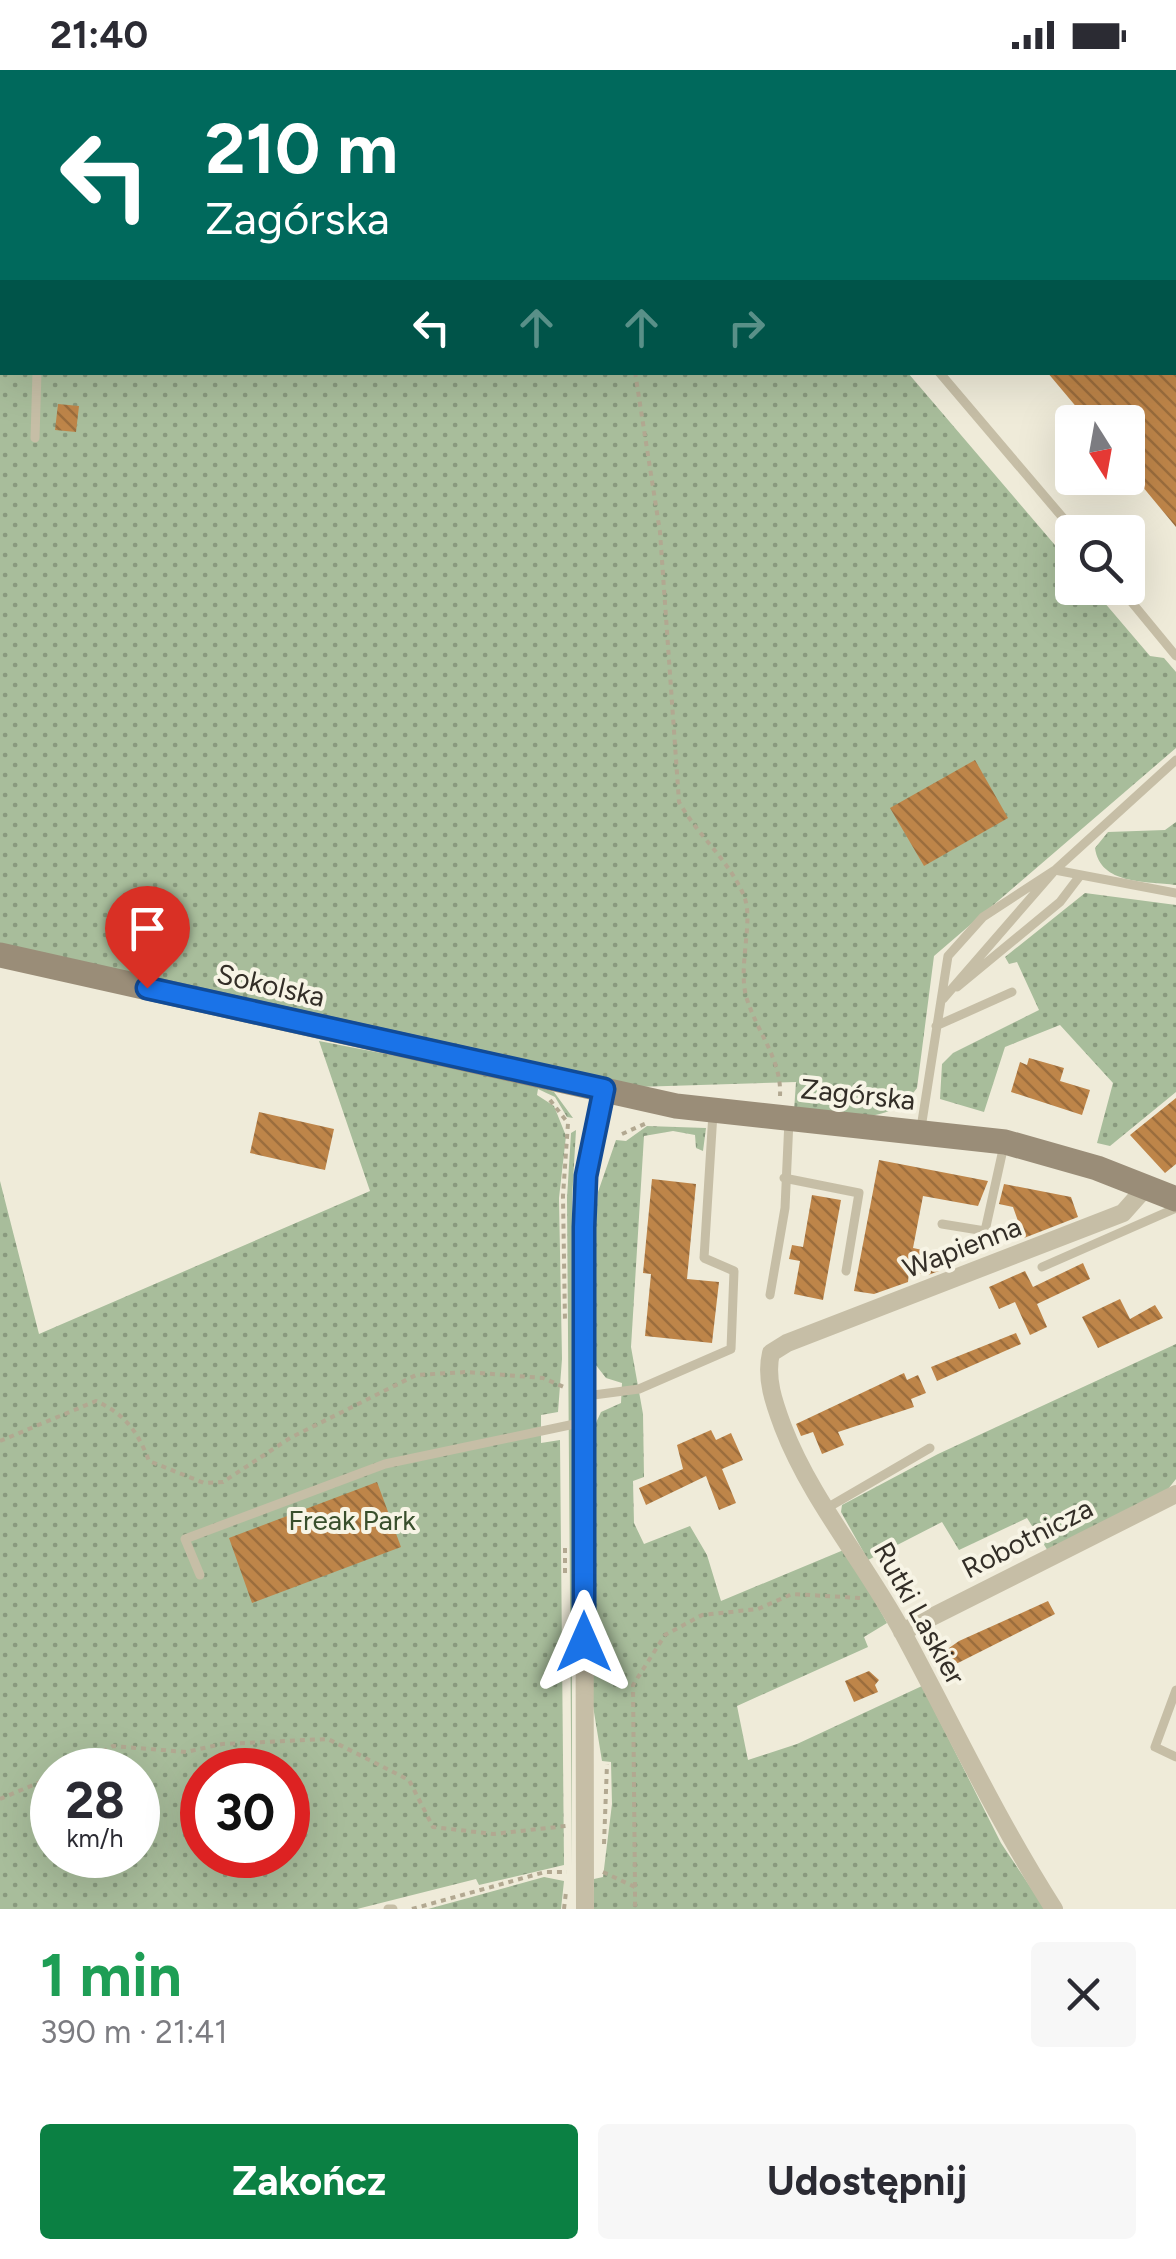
<!DOCTYPE html>
<html lang="pl">
<head>
<meta charset="utf-8">
<style>
	body { margin:0; font-family:Figtree,sans-serif; background:#f7f7f7; color:#2b2b33; height:100vh; display:flex; flex-direction:column; font-size:38px; white-space:nowrap }
	* { box-sizing:border-box; margin:0 }
	p { font-size:32px; color:#7c7c81 }
	.icon { flex:none; width:55px; height:55px; fill:none; stroke:currentColor; stroke-width:2; stroke-linecap:round; stroke-linejoin:round }
	.map { position:relative; height:1839px; overflow:hidden }
	.panel { display:flex; flex-direction:column; background:#fff; flex:1 }
	.panel>* { flex:none }
	.top-card { position:absolute; left:0px; top:0px; width:1178px; height:305px; box-shadow:0 10px 40px #0002; background:#00695c; color:#fff; overflow:hidden }
	.needle { width:65px; rotate:169deg }
	.fabs { position:absolute; left:1055px; top:335px; display:grid; gap:20px }
	.fabs a { display:grid; place-items:center; width:90px; height:90px; border-radius:10px; background:#fff; box-shadow:0 10px 40px #0002; font-size:50px }
	.speed { position:absolute; left:30px; top:1678px; display:flex; gap:20px; font-size:50px; font-weight:700; text-align:center }
	.speed>* { display:grid; place-content:center; width:130px; height:130px; border-radius:50%; background:#fff; box-shadow:0 10px 40px #0002; line-height:1 }
	.speed small { font-size:25px; font-weight:400 }
	.speed .limit { border:15px solid #d22; background:#fff; color:#111 }
	.pin { position:absolute; display:grid; place-items:center; width:85px; height:85px; color:#fff; margin:-102px -42px; border-radius:50% 50% 50% 0; rotate:-45deg; box-shadow:0 0 10px #0007 }
	.pin .icon { rotate:45deg }
	.me { position:absolute; width:110px; margin:-55px; rotate:0deg; stroke-linejoin:round; filter:drop-shadow(0 0 8px #0008) }
	.turn { display:flex; align-items:center; gap:35px; height:210px; padding:0 40px; font-size:45px }
	.turn .icon { width:130px; height:130px; stroke-width:2.5 }
	.turn b { display:block; font-size:70px; line-height:85px }
	.lanes { display:flex; align-items:center; height:95px; padding:0 40px; background:#0003; justify-content:center; gap:50px; direction:ltr }
	.lanes .off { opacity:.35 }
	.round { display:grid; place-items:center; flex:none; width:105px; height:105px; border-radius:10px; background:#f7f7f7 }
	.overview { display:flex; align-items:center; justify-content:space-between; height:170px; padding:0 40px }
	h1 { font-size:60px; font-weight:700; line-height:75px; color:#1e9e55 }
	.primary-button { display:flex; gap:20px; margin-top:auto; padding:20px 40px }
	.primary-button a { flex:1; height:115px; border-radius:10px; background:#0b8043; color:#fff; font-size:40px; font-weight:700; line-height:115px; text-align:center }
	.primary-button a+a { background:#f7f7f7; color:#2b2b33 }
	.status { display:flex; justify-content:space-between; align-items:center; height:70px; padding:0 50px; background:#fff; direction:ltr }
	.status svg { height:28px; fill:currentColor }
	.map>svg:first-child { display:block }
	.grass { fill:url(#grass-dots); fill-rule:evenodd }
	.lines { fill:none; stroke-linecap:round; stroke-linejoin:round }
	.stream { stroke:#7a9baa; stroke-width:5 }
	.building { fill:url(#building-back-hatch) }
	.path { stroke:#b2a891; stroke-width:4; stroke-dasharray:5 5; stroke-linecap:butt }
	.lane { stroke:#c6bea6; stroke-width:9 }
	.street { stroke:#c6bea6; stroke-width:18 }
	.secondary { stroke:#9a8d78; stroke-width:25 }
	.route-casing { stroke:#114b97; stroke-width:25 }
	.route { stroke:#1a73e8; stroke-width:18 }
	.labels { text-anchor:middle; stroke-width:8; stroke-linejoin:round; paint-order:stroke }
	.street-label { font-size:28px; fill:#332e27; stroke:#f7f4e5 }
	.park-label { font-size:28px; fill:#394f2c; stroke:#f7f4e5 }
</style>
</head>
<body>
<div class="status"><b>21:40</b><svg viewBox="0 0 49 12"><path d="M0 12V9h3v3zM5 12V6h3v6zM10 12V3h3v9zM15 12V0h3v12zM26 1h20v11H26zM47 4h2v5h-2z"/></svg></div>
<div class="map">
<svg width="1176" height="1839" viewBox="0 0 1176 1839">
	<defs>
		<pattern id="grass-dots" width="8" height="8" patternUnits="userSpaceOnUse" patternTransform="scale(2.5)"><rect width="8" height="8" fill="#a8bd9b"/><path d="M2 2h.1M6 6h.1" fill="none" stroke="#899a7e" stroke-width="1.8" stroke-linecap="round"/></pattern>
		<pattern id="building-back-hatch" width="6" height="6" patternUnits="userSpaceOnUse" patternTransform="scale(2.5)"><rect width="6" height="6" fill="#be8549"/><path d="M-1 5l2 2M0 0l6 6M5-1l2 2" fill="none" stroke="#9b6d3d"/></pattern>
	</defs>
	<rect width="100%" height="100%" fill="#efebd9"/>
	<path class="grass" d="M0,0h1093l-1091,2v300l906,1 164,192v23h20l58,68 14,2 12,14v76l-242,208 -17,132c-29,42 -80,27 -123,23l2,-29 -160,5 -636,-142z
		M1176,752v63c-30,-4 -76,0 -81,-37l13,-16 57,-2z
		M1085,823l91,12v187l-66,54 -13,-3 16,-60 -53,-58 -55,22 -21,65 -44,-13 2,-35 11,-11 86,-43 -22,-48 -8,2 -4,-7z
		M319,971l196,38 39,13 19,26 -6,-1 -12,-20 -17,-8 -1,6 17,11 12,30 -7,62 3,161 -4,53 -17,3v28l19,-3 4,425 -85,20 -3,-6 -119,30h-357v-728l39,153 331,-143zM52,1700h86v85h-86zM202,1700h86v85h-86z
		M647,1056l59,2 -3,23 -7,-3 -1,-13 -22,-4 -29,5 -13,211 12,67 1,63 -11,4 1,42 10,21 46,-18 17,29 14,46 125,-52 41,74 -23,14 4,10 -131,59 11,54 49,-16 125,-58 79,157 44,66h-451v-30l9,-2 9,-73 -1,-42 -9,-1 -9,-55 1,-279 7,-15 20,-9 1,-20 -16,-5 -11,-14 1,-149 2,-23 18,-52 10,1z
		M576,1060l-4,69v667l-5,-668 4,-65z
		M1176,1274v135l-12,15 -116,57 -21,-33 -68,32 -17,-28 -74,38 -27,-48 1,-7 96,-51z
		M544,1807l20,4 -3,28h-133z"/>
	<g class="lines">
		<path class="stream" d="M100,2l16,-2
			M0,19l2,-1"/>
	</g>
	<path class="building" d="M1047,302h129v155l-48,-58v-47h-39z
		M58,334l21,2 -3,26 -21,-2z
		M975,690l33,58 -84,48 -34,-58z
		M1029,988l35,10 -4,13 30,9 -8,25 -71,-23 9,-30 7,3z
		M1176,1028v66l-11,9 -35,-38z
		M259,1042l75,17 -9,41 -75,-17z
		M879,1090l109,21 -10,25 -55,-10 -10,52 29,6 -3,17 -11,4 -19,-4 -1,11 -34,12 -20,-3z
		M652,1109l44,5 -9,95 32,3 -7,61 -67,-7 6,-62 -8,-1z
		M1004,1114l67,13 7,20 -54,21 -11,-31 -14,-3z
		M812,1125l29,5 -18,100 -29,-6 6,-33 -11,-2 3,-14 11,2z
		M1083,1193l7,16 -53,25 10,23 -17,8 -15,-33 -16,7 -10,-22 36,-16 8,16z
		M1120,1229l10,20 25,-14 8,13 -65,30 -16,-31z
		M1016,1263l5,11 -84,37 -6,-14z
		M904,1303l3,7 11,-5 8,18 -15,6 3,8 -76,25 6,13 -22,9 -9,-22 -12,4 -5,-12z
		M711,1360l5,10 15,-7 12,27 -21,9 14,34 -17,7 -13,-34 -60,29 -7,-17 44,-19 -6,-24z
		M377,1412l24,65 -149,56 -23,-65z
		M1048,1531l7,13 -105,53 -8,-14 17,-12z
		M869,1601l10,9 -4,5 3,7 -24,10 -9,-21z"/>
	<g class="lines">
		<path class="path" d="M525,0l3,2
			M198,2l15,-2
			M606,2v-2
			M0,38l2,-1
			M635,302l25,160 19,270c19,34 50,58 65,94 10,24 -6,69 2,100 10,35 36,63 34,100
			M550,1030l18,23 -5,73 2,127
			M622,1064l27,-12
			M0,1371l96,-40c29,13 42,31 53,60l55,22 19,-1 67,-44 126,-63 51,-3 76,6 23,10
			M565,1478v30
			M67,1700l46,-24 73,6 36,-8 106,-5 81,41 24,47 60,7 73,-8
			M0,1729l52,-22
			M604,1774l3,-80
			M603,1802l32,15v22
			M635,1817l-2,-202 32,-50 37,-20 56,-6 34,-15 68,4
			M412,1839l133,-37h22
			M564,1839l2,-17"/>
		<path class="lane" d="M1150,0l2,2
			M1100,2l3,-2
			M1175,30l1,1
			M0,265l2,1
			M939,302l136,160
			M35,368l2,-66
			M1120,518l56,68
			M957,917l103,-85 19,-25
			M943,929l112,-129 121,-110
			M936,956l76,-34
			M921,1058l27,-172 35,-39 72,-47 121,23
			M784,1108l75,15 -13,78
			M942,1154l43,7 19,-86
			M1042,1197l134,-59
			M770,1225l15,-87 4,-88
			M586,1326l53,-7 92,-40 3,-78 -30,-13 9,-145
			M827,1438l103,-60
			M200,1505l-15,-36 200,-75 199,-42
			M1176,1620l-21,57 21,10
			M388,1839h5"/>
		<path class="street" d="M902,1562l274,-138
			M585,1839l-1,-682 2,-52 18,-86
			M1054,1839c-57,-89 -101,-183 -151,-276 -37,-69 -92,-133 -120,-206 -9,-24 -18,-49 -12,-74l16,-10 336,-130 24,-27"/>
		<path class="secondary" d="M0,885l676,151 329,36 92,26 79,31"/>
	</g>
	<g class="lines">
		<g class="route-casing">
			<path id="route" d="M147,918l457,101 -18,87 -2,51v415"/>
		</g>
		<use href="#route" class="route"/>
	</g>
	<g class="labels">
		<g class="street-label">
			<text transform="translate(271 915) rotate(13)" y="10">Sokolska</text>
			<text transform="translate(858 1024) rotate(6)" y="10">Zagórska</text>
			<text transform="translate(962 1177) rotate(-21)" y="10">Wapienna</text>
			<text transform="translate(1027 1468) rotate(-27)" y="10">Robotnicza</text>
			<text transform="translate(920 1543) rotate(61)" y="10">Rutki Laskier</text>
		</g>
		<g class="park-label">
			<text x="352" y="1460">Freak Park</text>
		</g>
	</g>
</svg>
<div class="fabs">
<a><svg class="needle" viewBox="-14 -14 28 28"><path d="M0-13l5 13h-10z" fill="#e53935"/><path d="M0 13l5-13h-10z" fill="#7c7c81"/></svg></a>
<a><svg class="icon" aria-label="search" viewBox="0 0 24 24"><circle cx="10" cy="10" r="6"/><path d="M15 15l6 6"/></svg></a>
</div>
<div class="speed"><div>28<small>km/h</small></div><div class="limit">30</div></div>
<div class="pin" style="left:147px;top:918px;background:#d93025"><svg class="icon" aria-label="arrive" viewBox="0 0 24 24"><path d="M6 21V4h12l-3 4 3 4H6"/></svg></div>
<svg class="me" style="left:584px;top:1572px" viewBox="-20 -20 40 40"><path d="M0-17L14 15 0 8-14 15z" fill="#1a73e8" stroke="#fff" stroke-width="4"/></svg>
<div class="top-card">
<div class="turn"><svg class="icon" aria-label="left" viewBox="0 0 24 24"><path d="M17 20v-9H6M10 6l-5 5 5 5"/></svg><div><b>210 m</b>Zagórska</div></div>
<div class="lanes"><svg class="icon" aria-label="left" viewBox="0 0 24 24"><path d="M17 20v-9H6M10 6l-5 5 5 5"/></svg><svg class="icon off" aria-label="ahead" viewBox="0 0 24 24"><path d="M12 20V5M6 11l6-6 6 6"/></svg><svg class="icon off" aria-label="ahead" viewBox="0 0 24 24"><path d="M12 20V5M6 11l6-6 6 6"/></svg><svg class="icon off" aria-label="right" viewBox="0 0 24 24"><path d="M7 20v-9h11M14 6l5 5-5 5"/></svg></div>
</div>
</div>
<section class="panel">
<div class="overview"><div><h1>1 min</h1><p>390 m · 21:41</p></div><a class="round"><svg class="icon" aria-label="close" viewBox="0 0 24 24"><path d="M6 6l12 12M18 6L6 18"/></svg></a></div>
<div class="primary-button"><a>Zakończ</a><a>Udostępnij</a></div>
</section>
</body>
</html>
